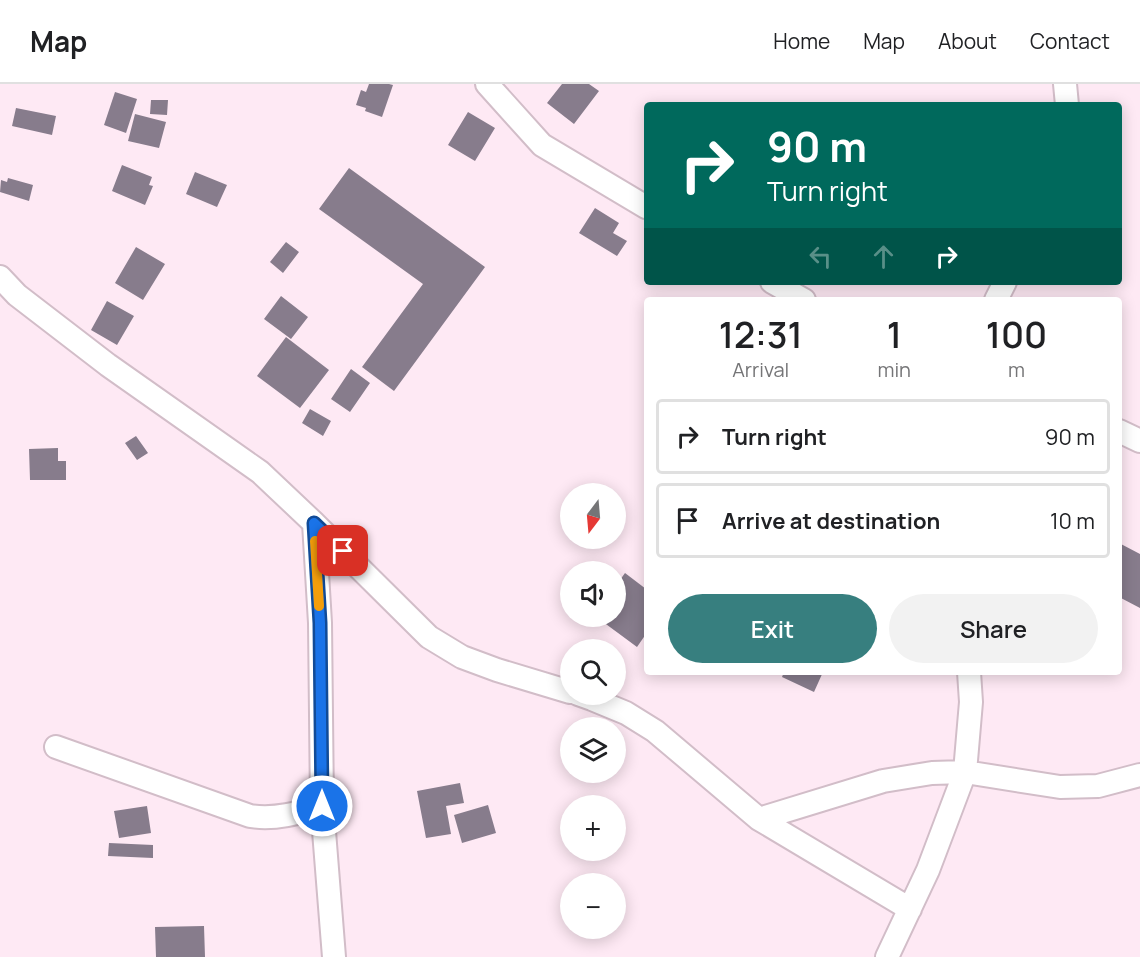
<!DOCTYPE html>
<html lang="en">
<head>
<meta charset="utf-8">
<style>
	body { margin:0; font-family:Manrope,sans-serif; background:#f2f2f2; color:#202124; height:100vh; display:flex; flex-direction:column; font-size:22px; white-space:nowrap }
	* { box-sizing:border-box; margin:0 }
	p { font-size:20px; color:#757577 }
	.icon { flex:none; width:33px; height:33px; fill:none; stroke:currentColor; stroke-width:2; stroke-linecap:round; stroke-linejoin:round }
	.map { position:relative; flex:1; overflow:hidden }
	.side { position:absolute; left:644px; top:213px; width:478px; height:378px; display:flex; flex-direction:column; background:#fff; border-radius:6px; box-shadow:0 3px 15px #0003 }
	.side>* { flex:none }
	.hud { position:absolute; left:644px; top:18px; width:478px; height:183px; border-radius:6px; box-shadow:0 3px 15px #0003; background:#00695c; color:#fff; overflow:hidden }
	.needle { width:39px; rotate:196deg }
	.tools { position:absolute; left:560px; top:399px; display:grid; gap:12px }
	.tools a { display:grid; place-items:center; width:66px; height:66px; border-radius:50%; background:#fff; box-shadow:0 3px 15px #0003; font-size:30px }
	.pin { position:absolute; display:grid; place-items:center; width:51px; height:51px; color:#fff; margin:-26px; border-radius:12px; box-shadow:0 3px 9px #0006 }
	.me { position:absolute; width:66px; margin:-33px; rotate:0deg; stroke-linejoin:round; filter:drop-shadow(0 0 4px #0008) }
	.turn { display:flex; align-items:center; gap:21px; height:126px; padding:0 24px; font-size:27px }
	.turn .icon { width:78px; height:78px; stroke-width:2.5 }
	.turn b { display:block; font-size:42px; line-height:51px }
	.lanes { display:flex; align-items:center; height:57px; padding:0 24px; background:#0003; justify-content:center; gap:30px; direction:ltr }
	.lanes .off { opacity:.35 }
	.eta { display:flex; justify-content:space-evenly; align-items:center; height:102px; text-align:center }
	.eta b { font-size:36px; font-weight:600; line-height:42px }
	.primary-button { display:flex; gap:12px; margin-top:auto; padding:12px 24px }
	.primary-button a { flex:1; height:69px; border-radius:36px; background:#377f7f; color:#fff; font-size:24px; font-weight:600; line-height:69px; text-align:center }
	.primary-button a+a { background:#f2f2f2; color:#202124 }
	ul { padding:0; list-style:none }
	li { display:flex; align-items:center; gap:18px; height:75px; margin:0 12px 9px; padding:0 12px; border:3px solid #e0e0e0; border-radius:6px }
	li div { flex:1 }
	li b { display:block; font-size:22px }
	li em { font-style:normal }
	header { display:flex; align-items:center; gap:36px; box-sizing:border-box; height:84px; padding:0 30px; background:#fff; border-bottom:2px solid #e0e0e0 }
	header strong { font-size:28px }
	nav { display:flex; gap:33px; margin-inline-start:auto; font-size:21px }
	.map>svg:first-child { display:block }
	.building { fill:#877c8c }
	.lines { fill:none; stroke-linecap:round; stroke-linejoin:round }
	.street-casing { stroke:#d2bdc8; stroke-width:26 }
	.street { stroke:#fff; stroke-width:22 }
	.route-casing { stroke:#114b97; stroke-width:15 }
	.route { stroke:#1a73e8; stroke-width:10 }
	.slow { stroke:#f59e0b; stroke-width:10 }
</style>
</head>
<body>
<header>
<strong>Map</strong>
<nav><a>Home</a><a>Map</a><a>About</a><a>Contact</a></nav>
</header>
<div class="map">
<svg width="1140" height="873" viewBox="0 0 1140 873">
	<rect width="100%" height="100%" fill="#fee9f4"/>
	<path class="building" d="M369,0h20l4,1 -11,32 -17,-6 1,-3 -10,-3 5,-15 5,2z
		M562,0h27l10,7 -25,33 -27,-21z
		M115,8l22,7 -11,34 -22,-8z
		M151,16h17l-1,15 -17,-1z
		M16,24l40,8 -4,19 -40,-9z
		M468,28l27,16 -20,33 -27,-16z
		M135,30l31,8 -7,26 -31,-7z
		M122,81l30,12 -3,8 4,1 -8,19 -33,-14z
		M349,84l136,99 -91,124 -32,-24 61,-83 -104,-75z
		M195,88l32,13 -10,22 -31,-13z
		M8,94l25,7 -4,16 -29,-9 1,-12 6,2z
		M595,124l24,15 -6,10 14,8 -10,15 -38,-23z
		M286,158l13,10 -16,21 -13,-11z
		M136,163l29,17 -22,36 -28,-17z
		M281,212l27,21 -17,22 -27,-20z
		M107,217l27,15 -17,29 -26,-15z
		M286,253l43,33 -29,38 -43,-32z
		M351,285l19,14 -20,29 -19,-13z
		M310,325l21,12 -8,15 -21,-13z
		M136,352l12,17 -11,7 -12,-17z
		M58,364v13h8v19h-36l-1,-31z
		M1119,459l21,11v54l-21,-11z
		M625,489l21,16v45l-9,13 -42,-31h20v-29z
		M784,588h39l-9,20 -32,-15z
		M460,699l4,20 -18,3 5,28 -25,4 -9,-47z
		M488,721l8,28 -34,10 -8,-28z
		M147,722l4,27 -32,5 -5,-27z
		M109,759l44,2v13l-45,-2z
		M204,842l1,31h-49l-1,-30z"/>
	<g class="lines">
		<g class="street-casing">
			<path id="street" d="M487,0l55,61 104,62
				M1065,0l2,21
				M0,193l17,18 91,70 152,107 54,51 115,114 33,20 35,13 73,22
				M772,198l32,18
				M996,216l9,-18
				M1119,347l21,10
				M314,439l6,100 2,183 12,151
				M578,610l14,5 34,14 29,18 104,88 151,90
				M56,663l194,69c25,4 49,-3 72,-10
				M759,735l124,-38 49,-8 33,-1 95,15 38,-1 42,-11
				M887,873l41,-87 37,-98 6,-70 -2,-30"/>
		</g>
		<use href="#street" class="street"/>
	</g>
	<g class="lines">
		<g class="route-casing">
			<path id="route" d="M322,722l-2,-183 -6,-100 29,28"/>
		</g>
		<use href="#route" class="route"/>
		<path class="slow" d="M315,457l4,65"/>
	</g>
</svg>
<div class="tools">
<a><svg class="needle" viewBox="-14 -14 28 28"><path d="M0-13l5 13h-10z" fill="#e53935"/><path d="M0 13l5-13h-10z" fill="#757577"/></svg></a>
<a><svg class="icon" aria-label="sound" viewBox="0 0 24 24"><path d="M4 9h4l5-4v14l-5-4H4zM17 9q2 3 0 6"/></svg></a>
<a><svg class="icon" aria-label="search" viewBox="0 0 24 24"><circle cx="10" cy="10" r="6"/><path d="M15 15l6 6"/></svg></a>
<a><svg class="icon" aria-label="layers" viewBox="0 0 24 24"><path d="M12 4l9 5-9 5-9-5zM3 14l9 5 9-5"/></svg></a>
<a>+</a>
<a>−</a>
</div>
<div class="pin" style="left:343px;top:467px;background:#d93025"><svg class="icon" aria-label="arrive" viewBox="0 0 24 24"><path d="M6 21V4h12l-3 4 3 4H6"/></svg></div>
<svg class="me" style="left:322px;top:722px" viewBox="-20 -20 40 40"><circle r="17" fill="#1a73e8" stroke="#fff" stroke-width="3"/><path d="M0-11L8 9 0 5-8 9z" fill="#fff"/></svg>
<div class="hud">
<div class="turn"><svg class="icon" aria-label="right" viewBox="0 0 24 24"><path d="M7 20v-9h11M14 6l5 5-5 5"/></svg><div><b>90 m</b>Turn right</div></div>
<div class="lanes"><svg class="icon off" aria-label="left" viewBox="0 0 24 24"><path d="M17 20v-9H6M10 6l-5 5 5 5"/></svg><svg class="icon off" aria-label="ahead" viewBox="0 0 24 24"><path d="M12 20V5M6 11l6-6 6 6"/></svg><svg class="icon" aria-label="right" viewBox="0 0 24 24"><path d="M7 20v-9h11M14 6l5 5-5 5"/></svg></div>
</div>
<section class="side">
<div class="eta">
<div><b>12:31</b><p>Arrival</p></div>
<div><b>1</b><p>min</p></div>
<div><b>100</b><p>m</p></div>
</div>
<ul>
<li><svg class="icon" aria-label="right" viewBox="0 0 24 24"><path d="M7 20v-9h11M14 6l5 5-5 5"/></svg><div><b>Turn right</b></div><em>90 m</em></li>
<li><svg class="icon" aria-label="arrive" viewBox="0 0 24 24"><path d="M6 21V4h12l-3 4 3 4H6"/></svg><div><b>Arrive at destination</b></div><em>10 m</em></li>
</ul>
<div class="primary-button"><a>Exit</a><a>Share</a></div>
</section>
</div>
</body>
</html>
